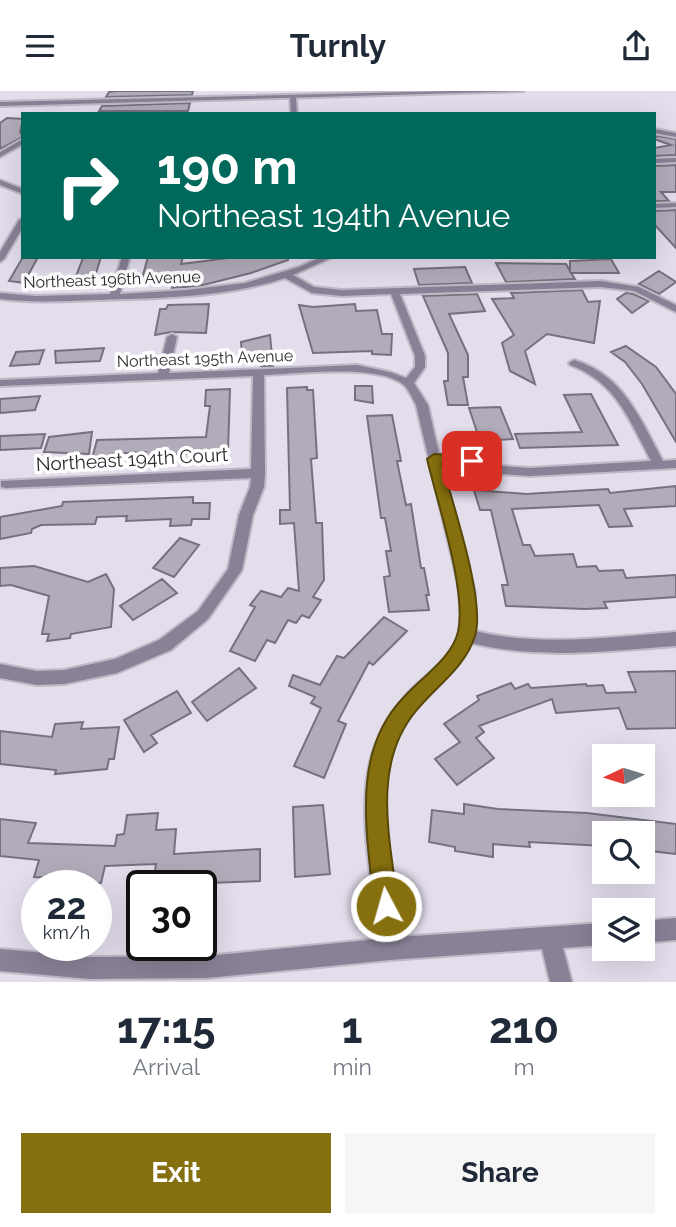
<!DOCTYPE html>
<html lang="en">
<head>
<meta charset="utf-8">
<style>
	body { margin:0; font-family:Raleway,sans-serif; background:#f6f6f7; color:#1f2937; height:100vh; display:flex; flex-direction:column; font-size:26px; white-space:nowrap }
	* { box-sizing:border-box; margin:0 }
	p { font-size:23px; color:#747a83 }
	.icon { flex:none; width:38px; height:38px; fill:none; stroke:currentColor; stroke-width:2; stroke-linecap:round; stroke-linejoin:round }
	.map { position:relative; height:891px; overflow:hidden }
	.sheet { display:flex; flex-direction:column; background:#fff; flex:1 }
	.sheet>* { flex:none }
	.banner { position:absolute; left:21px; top:21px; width:635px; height:147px; border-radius:0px; box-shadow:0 7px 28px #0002; background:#00695c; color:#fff; overflow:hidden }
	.needle { width:46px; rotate:266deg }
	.buttons { position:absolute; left:592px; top:653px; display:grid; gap:14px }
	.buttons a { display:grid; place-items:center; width:63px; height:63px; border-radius:0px; background:#fff; box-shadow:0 7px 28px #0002; font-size:35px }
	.speed { position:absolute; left:21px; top:779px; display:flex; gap:14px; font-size:35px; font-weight:700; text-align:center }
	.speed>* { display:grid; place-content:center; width:91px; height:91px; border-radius:50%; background:#fff; box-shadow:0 7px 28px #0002; line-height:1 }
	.speed small { font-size:18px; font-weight:400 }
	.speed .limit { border:4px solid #111; border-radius:10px; background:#fff; color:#111 }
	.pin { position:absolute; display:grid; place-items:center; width:60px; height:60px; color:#fff; margin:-30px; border-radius:14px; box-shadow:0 4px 10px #0006 }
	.me { position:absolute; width:77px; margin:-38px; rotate:354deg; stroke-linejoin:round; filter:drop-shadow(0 0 5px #0008) }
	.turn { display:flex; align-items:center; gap:24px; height:147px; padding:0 21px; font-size:32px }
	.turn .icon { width:91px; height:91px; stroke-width:2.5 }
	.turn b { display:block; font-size:49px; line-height:60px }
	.eta { display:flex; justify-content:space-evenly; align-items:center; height:119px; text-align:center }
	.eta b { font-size:42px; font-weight:700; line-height:49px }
	.cta { display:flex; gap:14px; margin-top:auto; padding:14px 21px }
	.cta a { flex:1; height:80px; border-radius:0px; background:#866f0e; color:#fff; font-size:28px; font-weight:700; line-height:80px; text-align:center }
	.cta a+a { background:#f6f6f7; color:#1f2937 }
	header { display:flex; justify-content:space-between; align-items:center; height:91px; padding:0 21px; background:#fff; font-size:32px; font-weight:700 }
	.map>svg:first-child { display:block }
	.building { fill:#b2acba; stroke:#77717f; stroke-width:2 }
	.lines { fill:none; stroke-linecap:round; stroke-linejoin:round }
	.minor-casing { stroke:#bfb9c7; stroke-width:4 }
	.tertiary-casing { stroke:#bfb9c7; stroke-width:4 }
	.minor { fill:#898196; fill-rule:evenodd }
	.tertiary { fill:#898196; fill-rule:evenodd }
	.route { fill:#866f0e; stroke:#574809; stroke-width:2 }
	.labels { text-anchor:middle; stroke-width:7; stroke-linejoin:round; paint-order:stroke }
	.far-street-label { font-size:16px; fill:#2d2b31; stroke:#fff }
	.street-label { font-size:19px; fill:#2d2b31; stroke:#fff }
</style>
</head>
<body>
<header><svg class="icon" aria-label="menu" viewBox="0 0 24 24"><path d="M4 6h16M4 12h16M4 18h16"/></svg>Turnly<svg class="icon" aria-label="share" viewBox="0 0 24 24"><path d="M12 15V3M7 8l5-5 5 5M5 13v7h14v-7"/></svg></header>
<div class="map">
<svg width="676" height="891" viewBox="0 0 676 891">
	<rect width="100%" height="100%" fill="#e3ddec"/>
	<path class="building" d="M116,0h77l-1,4 -86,2 3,-5z
		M190,12l-2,8h-89l3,-5z
		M7,27l16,1 -3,13 3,5 -23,12v-26z
		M657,45l19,3v16l-22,1v-8l17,-3 -17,-6z
		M676,74v27h-15l8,9h-15v-35z
		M676,119v38l-22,-24v-13z
		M23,166h15l-14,26 -15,-2z
		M101,166l-8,26 -20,1 10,-26z
		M148,166h35l-2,7 55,-7h52v3l-37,13 -52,13 -27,2 2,-6h-33z
		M611,168l8,14h-48l4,6 -69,3 -10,-19 70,1 4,7v-10z
		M465,176l7,16 -53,2 -5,-16z
		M659,180l17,11 -17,12 -20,-10z
		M582,199l6,12 12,-1 -6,42 -47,-9 -22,17 10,33 -25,-13 -8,-28 12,-8 -22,-36 22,-1 -3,-5z
		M626,202l7,1 16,7 -17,12 -15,-14z
		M477,203l8,17 -36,3 19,41v22h-5l5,28h-20l-4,-24h4v-28l-25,-57z
		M209,213l-3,29 -35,-1 -16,3 5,-26h6l2,-4z
		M355,213l1,7 21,-1 5,24h10l-1,21 -19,-1v-3l-59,2 -14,-48 14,2z
		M270,244l3,31h-12l-2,-12 -17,1 -1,-13z
		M626,255l30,21 20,27v48l-34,-58 -17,-22 -14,-10z
		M104,257l-4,13 -44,2 -1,-12z
		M44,259l-5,14 -29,2 6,-14z
		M355,295h17l1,17 -18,-3z
		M307,296v3h6l4,68 -6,1 5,64h6l2,57 -11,17 8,3 -12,18 -7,-3 -6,8 -8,-3 -13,23 -8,-3 -12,21 -25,-10 25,-44 -5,-2 11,-14 20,6 7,-9 11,3 -5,-68 -14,1v-14h10l-3,-122z
		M230,298l-2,63 -82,4v-4l-36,2 -1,4 -17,1 5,-19 109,-3 4,-31h-5l1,-16z
		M591,303l27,51 -98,3 -5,-14 67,-2 -18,-37z
		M40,305l-5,14 -35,3v-14z
		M500,316l13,32 -33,2 -11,-33z
		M392,324l9,46h-4l9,44 5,-1 10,64h3l5,27h-3l3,15 -40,2 -5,-35 6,-1 -4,-25h5l-6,-33h-4l-14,-102z
		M92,341l-3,22 -45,-2 5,-15z
		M45,343l-4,14 -41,2v-14z
		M676,395v20l-52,3 8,17 -23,1 -10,-22 -87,4 11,36h7l5,11 38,-2 4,13 19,-1 3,5 24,-1 3,8 50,-3v22l-72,5 3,6 -22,1 -79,-3 -4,-21h6l-17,-75h-11l-6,-20 52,4 82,-5 2,4z
		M193,406v6h17l-1,16h-17l-1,6 -21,1 1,-7 -45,2 1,-5 -30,1 -2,7 -54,1 -9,4 -1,4 -31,6v-22l62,-11 1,-4z
		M180,447l19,7 -25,32 -21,-9z
		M34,475l54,16 18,-8 8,15 -3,38 -40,7 -1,4 -23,3 2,-7h-7l7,-38 -38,-11 -11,1v-18z
		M162,488l15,14 -44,27 -13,-14z
		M384,526l23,14 -34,34 -4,-3 -31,59 8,3 -22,54 -30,-12 27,-58 -10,-5 4,-6 -26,-11 4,-11 27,10 17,-29 7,2z
		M239,577l17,20 -49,33 -15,-19z
		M676,580v57l-49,1 -8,-21 -63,5 -4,-14 -73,27 5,6 -8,6 18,20 -37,27 -22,-26 25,-17 -16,-18 35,-24 -2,-4 34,-13 4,6 13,-5 3,4 55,-4 1,2 16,-1 3,8 30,-1 -8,-20z
		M177,600l14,22 -40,22 6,8 -13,9 -20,-32z
		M83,631l-2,7 38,-2 -5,32h-5l-2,10 -52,5 1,-4 -56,-6v-33l52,6 3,-13z
		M464,713l34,5 89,4 89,11v30l-34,-4v-17h-38v13l-75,-4 1,5 -37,-3v13l-38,-6v-4l-26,-5 3,-32 32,4z
		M323,714l7,69 -35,3 -2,-70z
		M158,722l-2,17 20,-1 -2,25 86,-5v32l-107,4 3,-21 -51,2 -4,17 -47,-1 1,-4 -21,-1 5,-17 -39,-4v-37l36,4 -8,20 87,3 2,-11 7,-1 3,-19z"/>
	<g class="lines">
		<g class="minor-casing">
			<path id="minor" d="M293,5l3,2 1,16h-6l-1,-16z
				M654,38l22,4v4l-22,-4z
				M23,48v5l-23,13v-5z
				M676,67v4l-22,1v-4z
				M0,89l23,9v5l-23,-9z
				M676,112v4l-22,1v-4z
				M23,127v9l-19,32 -4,3v-10l19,-32z
				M122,166h8l-10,37 66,-4 59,-7 54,-16 22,-10h12l-40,18 21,12 28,3 259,-9 38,6 37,18v7l-42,-21 -33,-4 -201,7 25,62v11l-11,16 14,22 11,49 33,3 30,9 28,2 121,-7c-22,-41 -34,-78 -81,-96l-1,-2 5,-3c49,14 67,60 89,101l13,-1v8l-146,8 -29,-2 -30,-9 -29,-2 33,130v38c66,16 134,6 201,1v14c-69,5 -137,14 -205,-3 -14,30 -43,47 -61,74 -8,12 -16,25 -20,38 -15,55 3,127 10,182l204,-14v22l-41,3 9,34h-22l-8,-33 -152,11 -183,18 -117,1 -90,-8v-22l90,8 117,-1 171,-17c-5,-56 -22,-126 -7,-181 7,-24 21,-48 37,-65 18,-19 45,-35 51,-61 5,-18 1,-36 -2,-53l-41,-174c-3,-6 -7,-14 -11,-19 -24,-23 -108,-12 -141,-11l1,98 -1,14 -11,28 -11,55 -34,49 -37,31 -54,23 -53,11 -27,1 -37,-7v-14l37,7 27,-1 51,-11 44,-19 39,-29 30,-42 11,-54 11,-28 1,-9 -245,10 -5,-1v-6l250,-12 2,-93 -253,10v-6l158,-7 9,-36 5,-3 5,3 -8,36 188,-8 33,7 16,6 9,-11v-11l-24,-62 -49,2 -30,-3 -27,-15c-60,20 -125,20 -188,22 -32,1 -64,3 -97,-1v-6l36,3 74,-2z
				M676,827v22l-34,3v-22z"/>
		</g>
		<g class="tertiary-casing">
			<path id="tertiary" d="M452,0h72l-524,15v-4z"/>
		</g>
		<use href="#minor" class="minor"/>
		<use href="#tertiary" class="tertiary"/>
	</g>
	<path class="route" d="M434,363l38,2 7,5 -7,5 -30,-2c10,38 44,137 33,172 -10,32 -39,50 -59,75 -46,55 -25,131 -18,195l-3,9 -9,3 -8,-3 -4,-9c-6,-70 -25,-153 30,-209 17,-19 48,-39 54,-65 9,-42 -21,-130 -31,-173z"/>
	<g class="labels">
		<g class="far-street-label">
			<text transform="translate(112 188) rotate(-2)" y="6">Northeast 196th Avenue</text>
			<text transform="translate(205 267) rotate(-2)" y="6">Northeast 195th Avenue</text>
		</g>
		<g class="street-label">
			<text transform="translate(132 368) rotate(-3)" y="7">Northeast 194th Court</text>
		</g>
	</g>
</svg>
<div class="buttons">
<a><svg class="needle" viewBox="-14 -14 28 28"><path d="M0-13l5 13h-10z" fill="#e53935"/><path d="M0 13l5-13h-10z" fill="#747a83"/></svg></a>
<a><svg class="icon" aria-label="search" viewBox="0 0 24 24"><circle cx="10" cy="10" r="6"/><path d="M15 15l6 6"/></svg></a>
<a><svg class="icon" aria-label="layers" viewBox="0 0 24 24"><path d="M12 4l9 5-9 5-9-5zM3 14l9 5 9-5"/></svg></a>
</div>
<div class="speed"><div>22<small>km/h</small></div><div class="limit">30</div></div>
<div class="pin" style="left:472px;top:370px;background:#d93025"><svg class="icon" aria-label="arrive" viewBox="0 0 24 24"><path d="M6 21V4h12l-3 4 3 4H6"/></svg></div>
<svg class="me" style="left:386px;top:815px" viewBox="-20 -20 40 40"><circle r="17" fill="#866f0e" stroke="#fff" stroke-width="3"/><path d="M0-11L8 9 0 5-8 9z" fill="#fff"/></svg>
<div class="banner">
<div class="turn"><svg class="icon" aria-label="right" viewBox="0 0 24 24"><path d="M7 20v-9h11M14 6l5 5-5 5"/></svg><div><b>190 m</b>Northeast 194th Avenue</div></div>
</div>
</div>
<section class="sheet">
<div class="eta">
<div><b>17:15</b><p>Arrival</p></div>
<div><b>1</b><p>min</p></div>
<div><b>210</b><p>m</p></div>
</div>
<div class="cta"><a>Exit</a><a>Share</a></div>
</section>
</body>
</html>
